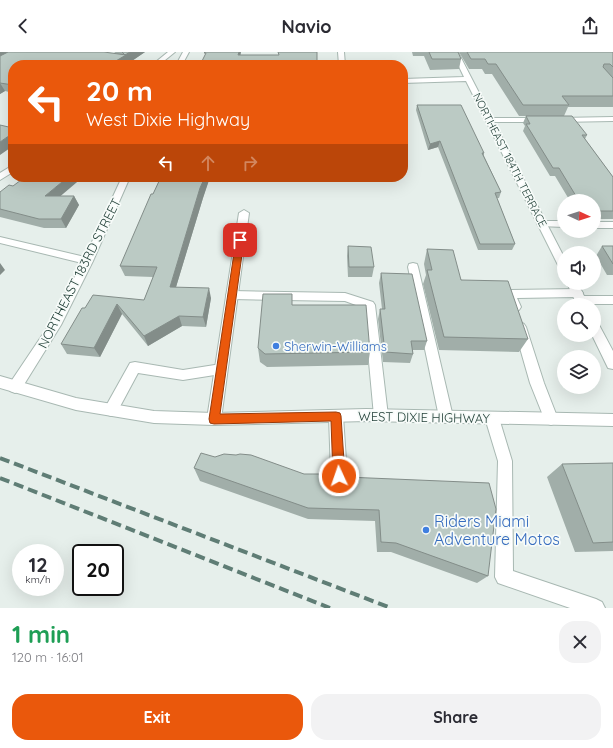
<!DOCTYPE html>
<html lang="en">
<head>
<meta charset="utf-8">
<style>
	body { margin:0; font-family:Quicksand,sans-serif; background:#f2f2f3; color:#2b2b33; height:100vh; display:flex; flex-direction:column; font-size:15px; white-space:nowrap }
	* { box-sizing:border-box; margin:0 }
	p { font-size:13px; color:#7c7c81 }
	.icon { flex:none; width:22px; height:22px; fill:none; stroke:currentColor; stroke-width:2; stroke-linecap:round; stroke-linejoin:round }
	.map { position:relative; height:556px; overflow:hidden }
	.sheet { display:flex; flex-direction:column; background:#fff; flex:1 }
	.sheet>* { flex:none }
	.top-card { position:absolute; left:8px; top:8px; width:400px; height:122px; border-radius:16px; box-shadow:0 4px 16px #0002; background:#ea580c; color:#fff; overflow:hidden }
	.needle { width:26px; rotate:93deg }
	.controls { position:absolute; left:557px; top:142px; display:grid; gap:8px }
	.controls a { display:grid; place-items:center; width:44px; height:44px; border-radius:50%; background:#fff; box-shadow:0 4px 16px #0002; font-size:20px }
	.speed { position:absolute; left:12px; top:492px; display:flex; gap:8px; font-size:20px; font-weight:700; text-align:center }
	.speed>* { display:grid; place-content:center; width:52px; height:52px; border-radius:50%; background:#fff; box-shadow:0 4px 16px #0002; line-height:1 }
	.speed small { font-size:10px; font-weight:400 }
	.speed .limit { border:2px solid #111; border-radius:6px; background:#fff; color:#111 }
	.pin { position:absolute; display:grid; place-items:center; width:34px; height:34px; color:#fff; margin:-17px; border-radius:8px; box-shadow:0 2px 6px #0006 }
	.me { position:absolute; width:44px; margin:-22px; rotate:357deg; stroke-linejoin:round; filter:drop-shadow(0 0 3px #0008) }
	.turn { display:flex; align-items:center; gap:14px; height:84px; padding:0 12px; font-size:18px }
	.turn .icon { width:52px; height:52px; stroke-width:2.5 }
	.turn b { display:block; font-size:28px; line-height:34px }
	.lanes { display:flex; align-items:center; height:38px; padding:0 12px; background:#0003; justify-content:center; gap:20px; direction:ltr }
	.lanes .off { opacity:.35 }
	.round { display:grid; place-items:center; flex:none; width:42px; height:42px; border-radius:16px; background:#f2f2f3 }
	.summary { display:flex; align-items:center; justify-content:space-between; height:68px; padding:0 12px }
	h1 { font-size:24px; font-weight:700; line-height:30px; color:#1e9e55 }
	.action { display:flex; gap:8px; margin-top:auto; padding:8px 12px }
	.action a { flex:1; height:46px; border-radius:16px; background:#ea580c; color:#fff; font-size:16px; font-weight:700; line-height:46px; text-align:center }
	.action a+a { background:#f2f2f3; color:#2b2b33 }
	header { display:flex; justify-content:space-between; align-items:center; height:52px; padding:0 12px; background:#fff; font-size:18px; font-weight:700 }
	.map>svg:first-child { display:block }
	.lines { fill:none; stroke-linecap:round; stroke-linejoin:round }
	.service-casing { stroke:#a8b8b2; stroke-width:2 }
	.minor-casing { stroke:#a8b8b2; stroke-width:2 }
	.tertiary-casing { stroke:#a8b8b2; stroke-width:2 }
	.service { fill:#fff; fill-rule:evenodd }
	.minor { fill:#fff; fill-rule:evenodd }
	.tertiary { fill:#fff; fill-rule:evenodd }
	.rail { stroke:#5f7d75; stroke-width:4; stroke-dasharray:10 5; stroke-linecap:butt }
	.wall { fill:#a1aea9 }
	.shaded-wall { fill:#838d89 }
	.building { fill:#bbcac4; stroke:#838d89 }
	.route { fill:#ea580c; stroke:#983908 }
	.shop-dot { fill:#3f7fe0; stroke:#f7fbf9; stroke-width:1.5 }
	.labels { text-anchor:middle; stroke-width:3.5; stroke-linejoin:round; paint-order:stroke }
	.far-street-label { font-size:11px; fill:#24423a; stroke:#f7fbf9 }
	.street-label { font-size:13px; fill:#24423a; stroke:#f7fbf9 }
	.shop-label { font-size:13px; fill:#366cbe; stroke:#f7fbf9; text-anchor:start }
	.near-shop-label { font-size:16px; fill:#366cbe; stroke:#f7fbf9; text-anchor:start }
</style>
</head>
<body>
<header><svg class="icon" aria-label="back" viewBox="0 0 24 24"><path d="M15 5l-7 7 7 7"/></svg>Navio<svg class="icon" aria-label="share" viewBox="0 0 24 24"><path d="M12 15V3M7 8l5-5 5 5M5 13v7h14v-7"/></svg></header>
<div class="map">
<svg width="613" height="556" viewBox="0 0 613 556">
	<rect width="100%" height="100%" fill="#e6efeb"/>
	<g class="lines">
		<g class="service-casing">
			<path id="service" d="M542,169h22v6l-25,-1 -2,-2z
				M594,170h19v6h-19z
				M413,211l4,1 1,3 35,150 -2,4 -5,2 -5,-2 -2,-4 -31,-150 1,-3z
				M577,237l4,1 2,3 -2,3h32v8h-32l-4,-1 -2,-3 2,-3 -60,1 4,9 -2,3 -4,1 -4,-1 -7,-16 2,-3 4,-1z
				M232,239l113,2 28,9 2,3 13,111 -2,4 -5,2 -5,-2 -2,-4 -10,-108 -19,-7 -113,-2 -4,-1 -2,-3 2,-3z
				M520,270l4,2 2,3 18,56 14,36 -2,4 -5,2 -5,-2 -16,-40 -16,-56 2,-3z
				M135,310l48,8 38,-6 5,1 1,4 -1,4 -5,1 -38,6 -45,-7 -22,41 -5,2 -5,-2 -2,-4 2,-4 24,-43z
				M336,358l5,2 2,4 4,59 -3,5 -5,2 -5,-2 -3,-5 -2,-59 2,-4z
				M492,360l5,2 2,4 13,43 1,110 83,28 6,3 3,6h-35l-72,-25 -3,-6 3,-116 -13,-43 2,-4z"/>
		</g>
		<g class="minor-casing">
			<path id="minor" d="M168,0h7l-16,13h-7z
				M183,0h6l-7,13h-6z
				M338,0h6l1,13h-6z
				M452,0h6l34,66h48l4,2 -4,2h-46l70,135v14l-4,-1 -1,-3 -93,-186 -63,2v-4l61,-2z
				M613,65v4l-54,1 -4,-2 4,-2z
				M13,113v7l-13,8v-7z
				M122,125h8l-37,84 -32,64 -41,66 -5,2 -5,-2 -2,-4 2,-4 41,-61 31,-59 -82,-20v-6l85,20z
				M244,158l5,3 -28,206 -2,4 -5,2 -5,-2 -2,-4 32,-206z
				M567,231h10l12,22h-12z
				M594,269l4,2 15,28v18l-5,-1 -16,-33h2z"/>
		</g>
		<g class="tertiary-casing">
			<path id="tertiary" d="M0,324l76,22 78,13 60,2 152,-4 247,5v12l-247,-5 -152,4 -60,-2 -78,-13 -76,-22z"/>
		</g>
		<use href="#service" class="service"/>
		<use href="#minor" class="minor"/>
		<use href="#tertiary" class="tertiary"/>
		<path class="rail" d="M0,406l391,150
			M0,426l330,130"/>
	</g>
	<path class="wall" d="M0,0l117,2 -3,-2h31l-19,13h-113v28l-8,-2 -5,3z
		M412,0h46l3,7 -2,10 -29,1 -6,-14h-11z
		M459,0h154v55h-45l-4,9h-45l-27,-42h-7l-3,-5h-13z
		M417,53l67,48v3l17,36 -2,6h-2l18,46 -3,6h-34l-40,-103 -10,3 -12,-40z
		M526,64l61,19 -2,4 28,38v42h-19v-18h-24l-15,-25h-5l-27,-45 2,-5 -2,-3z
		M161,125h53l-1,3h-4l-6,18 -27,89 35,11 -5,29 -24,-1 -34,20 -26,-32 -22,43 -33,-3 -6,-10 24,-36 59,-8 9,-23 -28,-1 -5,-10z
		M13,134l47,10h14l5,9 -13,23h-22l-44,-11v-25z
		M348,194l26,21 -2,10h-24l-1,-21z
		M602,194h11v29h-6l-11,-19z
		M427,197l101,90 -9,13 -80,-2 -16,-66 3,-9 -2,-11z
		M381,221l46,68 -3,9h-12l1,4 -3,9 -27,-1 -5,-43 2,-10h2l-3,-26z
		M293,253l77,47 -2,13 -101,2 -7,-5 -2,-14z
		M215,405l89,17 18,2 166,100 -11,7 -86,-31h-14l-2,-31 -67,-2 -108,-38 -6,-13z
		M613,411v88l-38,1 -28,-75 15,-13z"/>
	<path class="shaded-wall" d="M0,0h13l-13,7z
		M130,0h15l-19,13h-17z
		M239,0h2l-2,12 -1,-9z
		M0,31l5,8 -5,3z
		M13,81v13l-13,9v-13z
		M440,89l-2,6 -10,3 2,-6z
		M68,125h15l-33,28 -5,-9z
		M205,125h3l1,3 -6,18 -30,99 -3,-10 30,-99z
		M74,144l5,9 -13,23 -5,-9z
		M0,211l5,7 -5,5z
		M209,236l2,10 -5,29 -3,-10z
		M117,252l5,10 -22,43 -6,-9z
		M179,264l3,10 -34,20 -4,-10z"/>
	<path class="building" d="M8,0h96l22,3 -17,10h-96v20l-13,-2v-27z
		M122,0h8l-5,3z
		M205,0h34l-1,3h41l-1,-3h39v13h-117l6,-12h-2z
		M429,0h29l3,7h-29z
		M467,0h146v15l-3,-3h-6l-1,3 10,11v18h-51l7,9h-46l-27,-41h-8l-3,-5h-14z
		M417,53h44l23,48h-2l19,39 -6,1 20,51h-35l-40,-103 -10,3z
		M526,64h46l15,19h-5l31,42v34h-19v-10h-15l-20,-33h-6l-27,-44h4z
		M0,73l13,3v5l-13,9z
		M25,125h43l-23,19h29l-13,23h-22l-39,-10v-17l9,-7 4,1z
		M161,125h44l-5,11 -30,99 39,1 -6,29 -24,-1 -35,20 -27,-32 -23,44 -33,-4 21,-36h3l8,-13 51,5 13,-33 -37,-1 31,-72h2z
		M348,194l23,1 3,20h-25z
		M602,194h11v18z
		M427,197l26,1 8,30 47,1 20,58 -84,-2 -17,-67h5z
		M381,221l31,1 15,67h-16l2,13 -28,-2 -5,-43h5z
		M263,242h29v11h74l4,47 -105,2 -7,-6z
		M201,401l14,4 9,-3 12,1 4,-1 11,1 53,19h18v2l167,7 7,26 -8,67 -92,-33 -15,-1 -2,-32 -71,-2 -114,-40z
		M613,411v79l-20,1 -31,-79z"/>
	<path class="route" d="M240,186l4,2 -24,174 116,-2 4,1 1,3 4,60 -2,3 -4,2 -4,-2 -2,-3 -2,-55 -117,3 -4,-1 -1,-4 27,-179z"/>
	<g class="shop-dot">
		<circle cx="276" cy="294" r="4"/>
		<circle cx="426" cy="478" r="4"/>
	</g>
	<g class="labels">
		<g class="far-street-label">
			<text transform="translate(510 108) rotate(63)" y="4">NORTHEAST 184TH TERRACE</text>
		</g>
		<g class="street-label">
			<text transform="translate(79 221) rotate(-63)" y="5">NORTHEAST 183RD STREET</text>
			<text transform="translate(424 365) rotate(1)" y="5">WEST DIXIE HIGHWAY</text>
		</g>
		<g class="shop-label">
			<text x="284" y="299">Sherwin-Williams</text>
		</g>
		<g class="near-shop-label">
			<text x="434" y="475">Riders Miami<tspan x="434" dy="18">Adventure Motos</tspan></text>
		</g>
	</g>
</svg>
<div class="controls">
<a><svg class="needle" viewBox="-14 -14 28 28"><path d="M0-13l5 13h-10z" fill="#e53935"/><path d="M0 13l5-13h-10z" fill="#7c7c81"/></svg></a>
<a><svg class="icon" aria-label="sound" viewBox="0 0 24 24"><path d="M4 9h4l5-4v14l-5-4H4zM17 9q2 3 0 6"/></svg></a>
<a><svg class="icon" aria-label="search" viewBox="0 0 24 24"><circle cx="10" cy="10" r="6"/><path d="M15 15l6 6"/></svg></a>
<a><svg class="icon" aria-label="layers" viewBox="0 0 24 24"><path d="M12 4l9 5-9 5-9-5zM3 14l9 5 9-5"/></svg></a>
</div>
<div class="speed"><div>12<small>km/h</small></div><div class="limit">20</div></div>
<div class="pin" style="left:240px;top:188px;background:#d93025"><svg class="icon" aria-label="arrive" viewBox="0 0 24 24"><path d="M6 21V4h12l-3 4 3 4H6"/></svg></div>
<svg class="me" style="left:339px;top:424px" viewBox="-20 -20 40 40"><circle r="17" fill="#ea580c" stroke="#fff" stroke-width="3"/><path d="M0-11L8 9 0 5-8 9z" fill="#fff"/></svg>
<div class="top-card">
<div class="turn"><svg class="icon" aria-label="left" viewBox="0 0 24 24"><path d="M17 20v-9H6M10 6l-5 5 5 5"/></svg><div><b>20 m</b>West Dixie Highway</div></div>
<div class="lanes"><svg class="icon" aria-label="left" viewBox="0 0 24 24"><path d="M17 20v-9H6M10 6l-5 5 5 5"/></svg><svg class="icon off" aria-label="ahead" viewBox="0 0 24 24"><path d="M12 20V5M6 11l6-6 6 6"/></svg><svg class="icon off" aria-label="right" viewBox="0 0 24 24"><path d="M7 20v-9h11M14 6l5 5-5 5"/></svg></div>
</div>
</div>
<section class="sheet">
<div class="summary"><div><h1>1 min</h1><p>120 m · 16:01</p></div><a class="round"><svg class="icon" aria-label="close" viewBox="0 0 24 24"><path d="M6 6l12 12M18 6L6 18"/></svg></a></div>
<div class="action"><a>Exit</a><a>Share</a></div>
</section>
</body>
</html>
